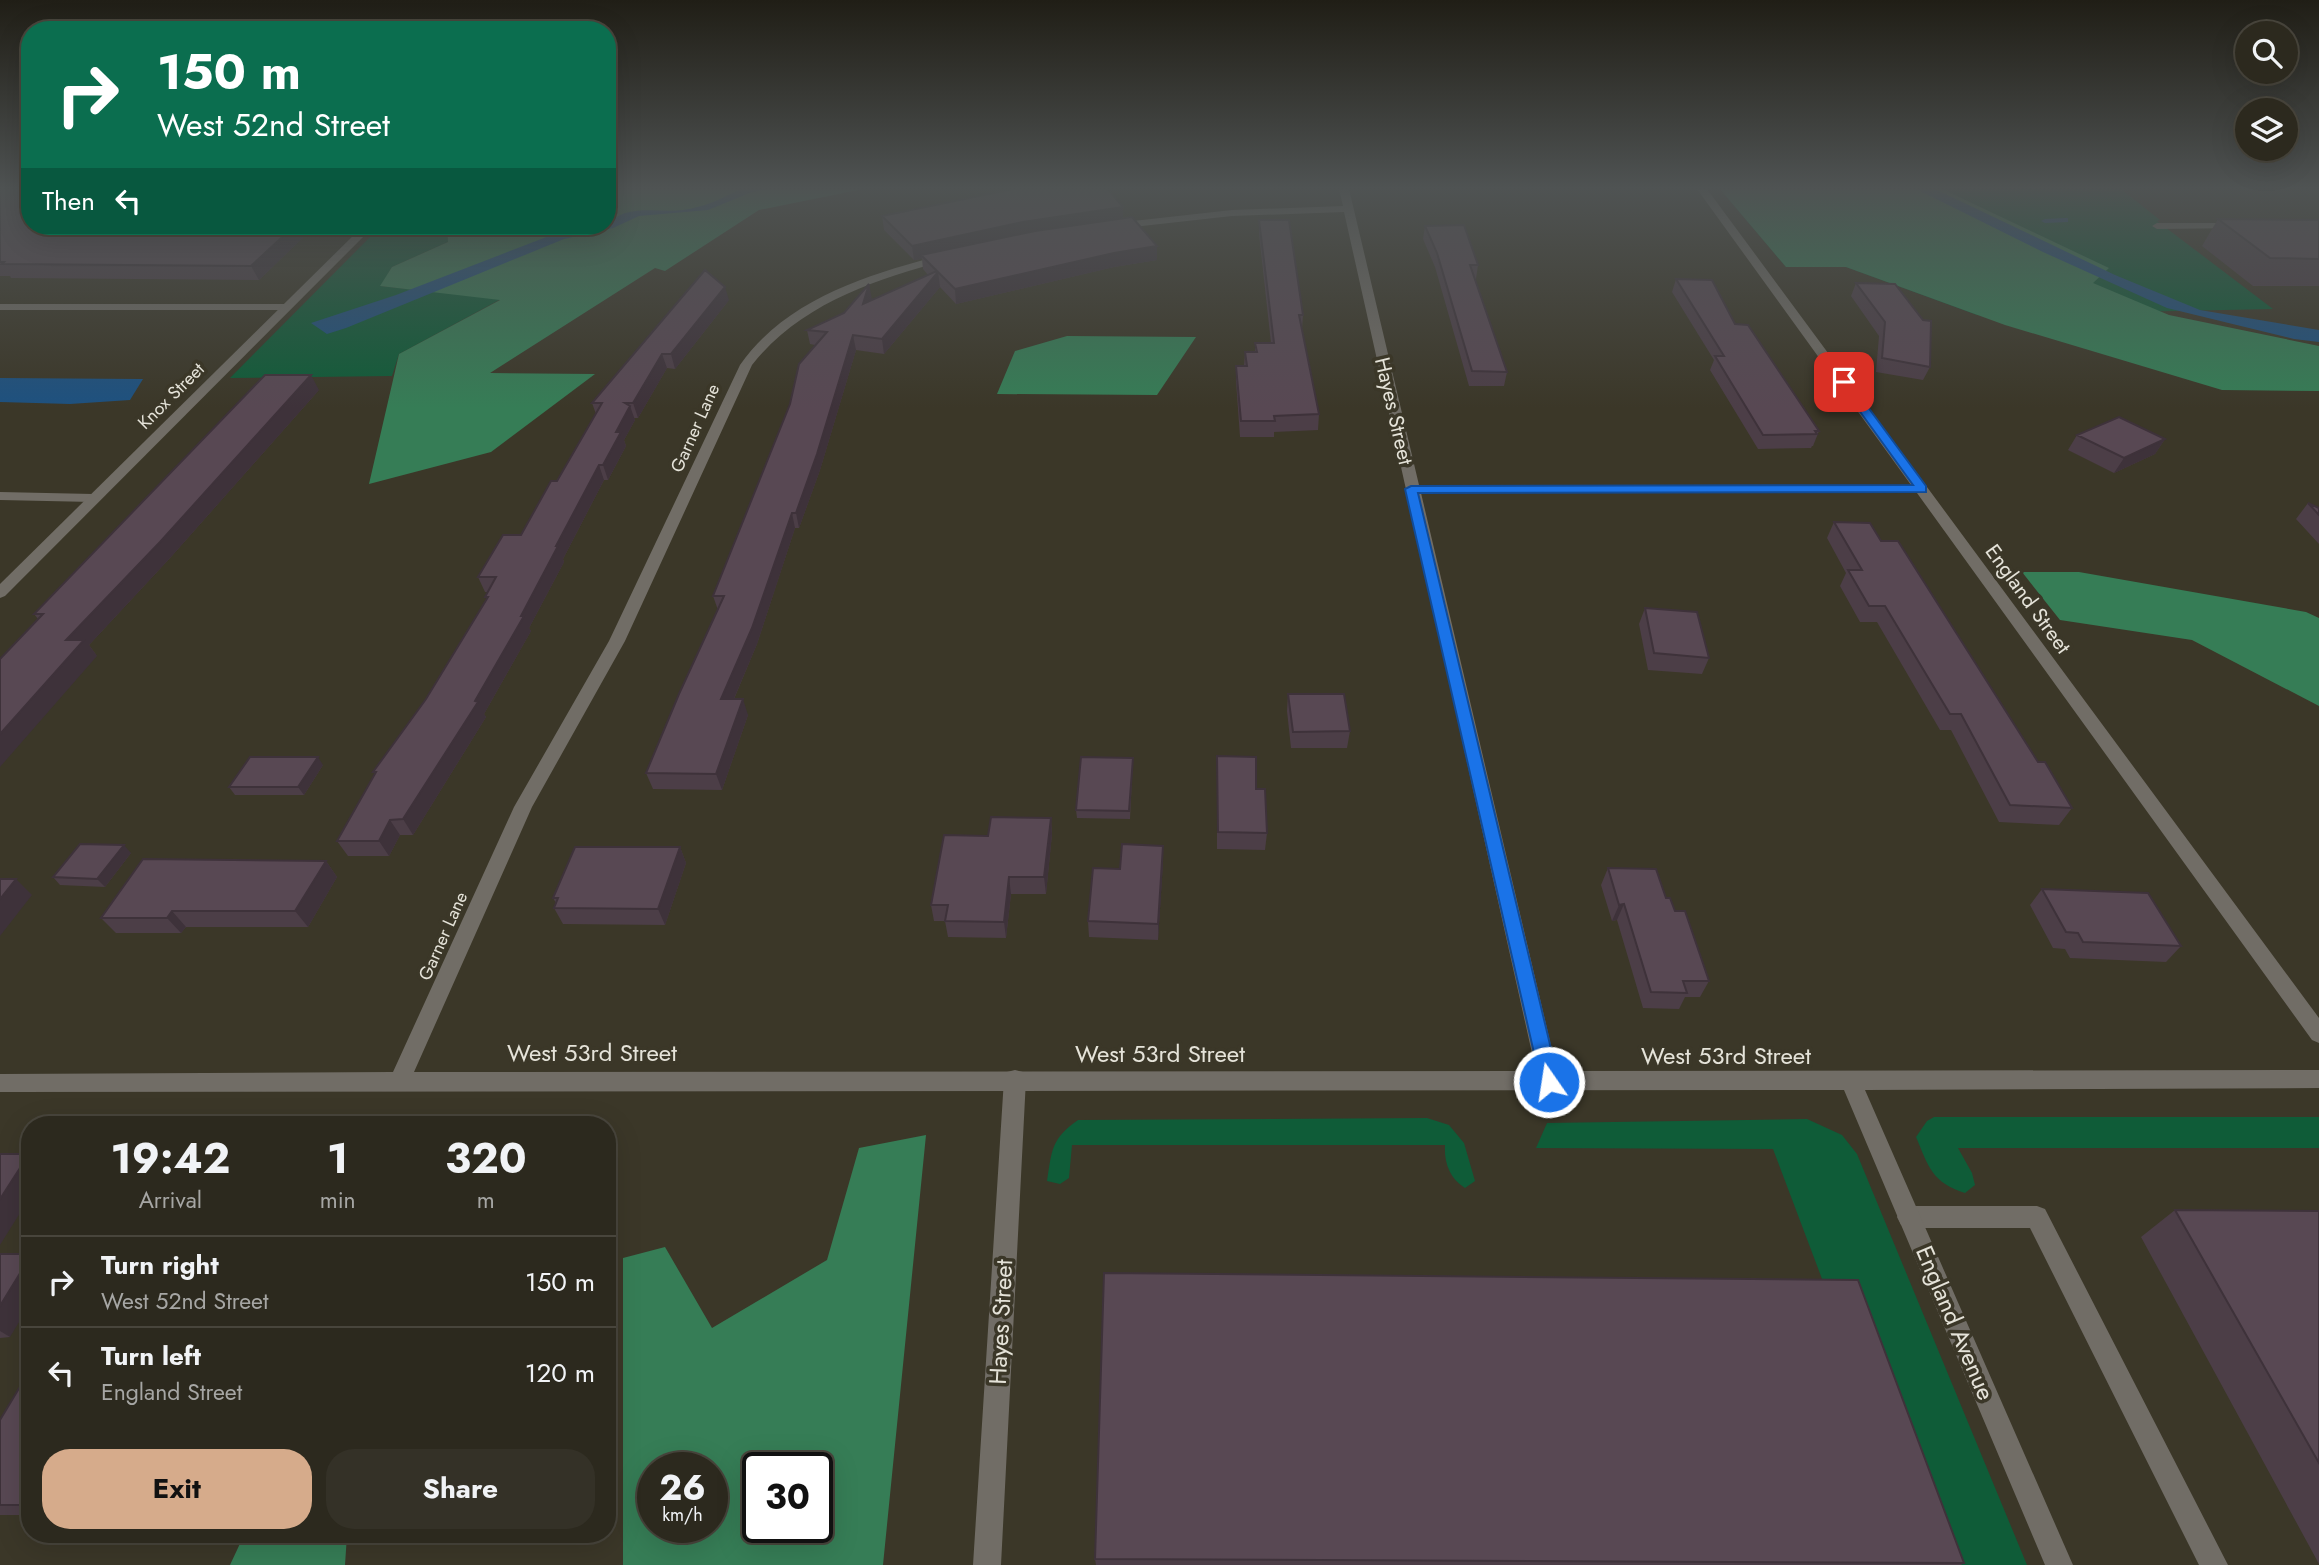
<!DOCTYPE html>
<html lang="en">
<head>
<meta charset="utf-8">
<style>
	body { margin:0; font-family:Jost,sans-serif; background:#343127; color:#f1f3f6; height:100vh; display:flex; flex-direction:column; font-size:26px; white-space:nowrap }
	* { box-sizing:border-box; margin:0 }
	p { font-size:23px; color:#a6a6a4 }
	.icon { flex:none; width:38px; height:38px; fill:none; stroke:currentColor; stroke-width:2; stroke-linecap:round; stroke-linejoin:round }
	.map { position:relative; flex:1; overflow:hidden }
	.panel { position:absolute; left:21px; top:1116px; width:595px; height:427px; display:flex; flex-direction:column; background:#2c291e; border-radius:28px; box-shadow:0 7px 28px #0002,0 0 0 2px #48453c }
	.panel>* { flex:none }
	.hud { position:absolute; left:21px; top:21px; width:595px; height:214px; border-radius:28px; box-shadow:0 7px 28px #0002,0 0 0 2px #48453c; background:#0b6e4f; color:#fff; overflow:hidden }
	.controls { position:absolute; left:2235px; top:21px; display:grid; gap:14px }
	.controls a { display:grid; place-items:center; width:63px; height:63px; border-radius:50%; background:#2c291e; box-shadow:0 7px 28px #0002,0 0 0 2px #48453c; font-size:35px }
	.speed { position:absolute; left:637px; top:1452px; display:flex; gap:14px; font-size:35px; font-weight:700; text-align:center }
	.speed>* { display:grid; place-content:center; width:91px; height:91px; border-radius:50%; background:#2c291e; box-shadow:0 7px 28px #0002,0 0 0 2px #48453c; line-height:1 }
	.speed small { font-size:18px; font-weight:400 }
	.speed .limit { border:4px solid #111; border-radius:10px; background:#fff; color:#111 }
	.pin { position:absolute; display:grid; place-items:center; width:60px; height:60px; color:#fff; margin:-30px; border-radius:14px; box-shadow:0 4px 10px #0006 }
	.me { position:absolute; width:77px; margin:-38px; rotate:347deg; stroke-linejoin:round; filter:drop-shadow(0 0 5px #0008) }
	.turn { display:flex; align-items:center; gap:24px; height:147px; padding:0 21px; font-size:32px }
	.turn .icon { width:91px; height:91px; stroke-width:2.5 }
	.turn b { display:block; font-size:49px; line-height:60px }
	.then { display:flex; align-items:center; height:66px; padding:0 21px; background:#0003; gap:14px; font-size:26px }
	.eta { display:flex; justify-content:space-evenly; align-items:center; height:119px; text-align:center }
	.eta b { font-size:42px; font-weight:700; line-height:49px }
	.button { display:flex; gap:14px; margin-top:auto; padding:14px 21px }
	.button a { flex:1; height:80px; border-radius:28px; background:#d6ab8b; color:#111; font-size:28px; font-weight:700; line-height:80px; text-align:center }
	.button a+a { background:#343127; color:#f1f3f6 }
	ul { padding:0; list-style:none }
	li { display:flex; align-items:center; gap:21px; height:91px; padding:0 21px; border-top:2px solid #48453c }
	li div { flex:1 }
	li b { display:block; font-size:26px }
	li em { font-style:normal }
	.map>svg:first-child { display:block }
	.green { fill:#0f5c38 }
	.forest { fill:#367d56; fill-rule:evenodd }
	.water { fill:#1e517f }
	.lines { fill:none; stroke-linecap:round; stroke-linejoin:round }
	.stream { fill:#1e517f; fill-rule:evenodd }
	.service { fill:#716d66; fill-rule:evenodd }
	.minor { fill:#716d66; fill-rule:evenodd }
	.tertiary { fill:#716d66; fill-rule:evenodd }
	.wall { fill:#4c3e47 }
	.shaded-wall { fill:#3e323a }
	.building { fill:#584853; stroke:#3e323a; stroke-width:2 }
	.route { fill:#1a73e8; stroke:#114b97; stroke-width:2 }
	.labels { text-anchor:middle; stroke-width:7; stroke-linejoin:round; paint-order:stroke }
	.far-street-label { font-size:18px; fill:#e5e3d9; stroke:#3b3728 }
	.street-label { font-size:21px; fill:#e5e3d9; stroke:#3b3728 }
	.near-street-label { font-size:24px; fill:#e5e3d9; stroke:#3b3728 }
</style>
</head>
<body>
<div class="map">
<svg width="2319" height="1565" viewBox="0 0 2319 1565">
	<rect width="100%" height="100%" fill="#3b3728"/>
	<path class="green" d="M1720,189h401l39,31 -3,1 116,88 -296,6 -131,-48h-60z
		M381,226h66l1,16 -56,25 -11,19 120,13 -102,55 -7,22 -162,2z
		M1934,1117h385v31h-361l14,25 3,12 -10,8c-33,-11 -36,-25 -49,-56l11,-16z
		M1427,1118l22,7 15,18 11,38 -10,7c-16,-10 -21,-26 -20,-43h-373l-3,33 -9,6 -13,-3c5,-31 4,-42 31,-61z
		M1807,1119l35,16 15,19 170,411h-97l-157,-416 -237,-1 11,-25z"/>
	<path class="forest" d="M607,189h256l-104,21 -94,61 -10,-3 -165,105 105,1 -104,78 -122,32 30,-130 101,-54 -120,-14 12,-19 56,-25 -1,-16h160z
		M1720,189h222l167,79 -16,15 76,32 150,31v45l-97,-1 -217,-65 -159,-58h-60z
		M1067,336l129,1 -39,58 -160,-1 18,-43z
		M2022,572h57l227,40 13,6v88l-127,-66 -132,-20z
		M926,1135l-43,430h-260v-307l42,-11 47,81 115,-68 32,-112zM712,1468v60h-59v-60zM817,1468v60h-59v-60z
		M244,1535h103l-2,30h-115z"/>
	<path class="water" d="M740,189h26l-14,3 -44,18 -69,6 -26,12 -49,11 -218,89 -19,6 -16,-11 85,-28 174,-67 37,-2c17,-23 50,-13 76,-16 21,-3 39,-11 57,-21z
		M1916,189h19l180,86 85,35 119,20v12l-25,-3 -127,-31 -124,-56z
		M0,378l143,1 -13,21 -60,4 -70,-2z"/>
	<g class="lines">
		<path class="stream" d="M2065,218h3v4l-23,1 -4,-2 4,-2z"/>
		<path class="service" d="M1015,1070l8,2 3,7 -25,486h-28l31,-486 3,-7z
			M1909,1206h128l8,3 183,356h-29l-169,-337h-121l-8,-3 -4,-8 4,-8z"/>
		<path class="minor" d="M1339,189h10l70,296h492l-214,-296h10l612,829v25l-7,-3 -395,-547h-496l136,578 762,-1v18l-454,2 208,475h-28l-201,-475 -1844,2v-18l393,-2 121,-265 95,-166 131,-276c46,-66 129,-91 203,-110l5,3 -1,2c-73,20 -147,44 -195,105l-127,276 -93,166 -118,265 1122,-1 -192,-859 -112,4 -117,13 -5,-3 5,-3 117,-13 111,-4z
			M2238,223l5,3 -1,2 -85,1 -5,-3 5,-3z
			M0,304h286l6,3 -6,3h-286z
			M0,492l93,2 7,4 -7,4 -93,-2z"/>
		<path class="tertiary" d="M363,226h11l-369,370 -5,2v-14z"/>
	</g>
	<path class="wall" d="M0,189l30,37h285l-56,54 -248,-2 -1,-2h-10z
		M882,216l241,2 34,28v14l-43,7 -158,37 -16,-17 -56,67 -28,-4 -36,120 -21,58h-4l-38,116 -23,55 14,16 -26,75 -69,-1 -7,-16 72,-163 -5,-14 102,-251 -5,-1 -3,-14 37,-17 25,-29 2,17 57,-26 -5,-6 -1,-10 -8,1 -30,-30z
		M2218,219l101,1v66h-66l-51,-40z
		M1259,220l44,95 -1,14 17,85 -1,16 -44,2v5h-34l-4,-56v-15h8l1,-14h10v-9h16l-12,-109z
		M1425,226l53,39 -2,14h-1l32,93 -3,14h-35l-34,-119 -12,-28z
		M1676,279l59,45 84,107 -6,15h-1l-1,2 -53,1 -48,-79 4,-10 -42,-68z
		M1856,283l74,84 -7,13 -47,-8 3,-36 -28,-40z
		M729,300l-54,69 -8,-1 -29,50h-4l1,2 -11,20 2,6 -18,34h-4l-41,79 1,3 -35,66 2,3 -47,83 2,3 -73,118h-13l-11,21h-41l-11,-15 38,-67 -2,-2 53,-73 61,-100 -2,-2 3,-5h-3l-7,-15 43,-42 36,-54 39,-67 -4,-11z
		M319,390l-149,168 -81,87 8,11 -59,-37 -4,-5z
		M2077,435l88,4 -10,15 -41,19 -46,-23z
		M2308,503l11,5v36l-23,-25z
		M1834,522l47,19 157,221 34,46 -13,17 -60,-3 -48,-92h-11l-63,-108h-17l-20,-36 6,-13 -19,-35z
		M1645,608l64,50 -7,16 -54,-4 -9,-46z
		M1288,694l62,37 -3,17h-56l-4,-37z
		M1217,756l39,33 11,44 -2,17 -48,-1z
		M1133,758l-3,61 -53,-1 -1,-8z
		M323,765l-19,30h-69l-6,-8z
		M1051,818l1,16 -6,60h-35l-5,44 -58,-1 -3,-16h-11l-3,-16 57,-69z
		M680,847l6,16 -21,62 -102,-1 -9,-16 2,-5 -3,-5z
		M131,853l-26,34 -45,-2 -7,-8z
		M326,861l11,16 -29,50h-122l-5,6h-65l-15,-15z
		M1163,862l-5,78 -69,-3 -1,-16 32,-52z
		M1608,868l58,30 9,13 34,70 -9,16h-15l-6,12 -36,-1 -26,-88 -5,1 -11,-36z
		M2042,889l139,57 -15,16 -96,-4 -5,-9 -12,-1 -23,-43z
		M2175,1210l144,1v353l-178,-327z
		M0,1254l10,83 -10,1z
		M30,1370v145h-30v-95z
		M1095,1559l869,4 -3,2h-865z"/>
	<path class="shaded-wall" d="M1123,207v13l-202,35 1,4 -8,1 -2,-14 111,-24z
		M294,226h21l-56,54 -8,-14z
		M1157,246v14l-43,7 -158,37 -1,-15 159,-36z
		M938,272l2,15 -56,67 -2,-15z
		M869,284l3,15 -7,20 -2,-15z
		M725,287l4,13 -54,69 -4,-15z
		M853,335l3,15 -36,120 -21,58 -3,-15z
		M662,354l5,14 -29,50 -5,-15z
		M311,375l8,15 -149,168 -81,87 8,11 -97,111v-33l66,-94z
		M630,406l5,14 -11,20 2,6 -18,34 -5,-15 13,-33z
		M2165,439l-10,15 -41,19 10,-15z
		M599,465l5,15 -41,79 1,3 -35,66 2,3 -47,83 2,3 -73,118 -10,-16 72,-118 46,-85 35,-70z
		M792,513l3,15 -38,116 -30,71 -6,-16z
		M743,699l5,16 -26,75 -6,-16z
		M318,757l5,8 -19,30 -6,-8z
		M1051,818l1,16 -6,60 -2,-17z
		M390,820l10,15 -11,21 -10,-15z
		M124,845l7,8 -26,34 -8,-8z
		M1163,846v16l-5,78v-16z
		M680,847l6,16 -21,62 -7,-16z
		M326,861l11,16 -29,50 -13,-16z
		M1009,877l2,17 -5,44 -2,-16z
		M16,879l16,16 -32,41v-37z
		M1624,904l-7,16 -5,1 7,-16z
		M172,911l14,16 -5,6 -14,-15z
		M29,1154l1,43 -30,48v-46z
		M30,1257v47l-20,33 -10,-6v-25z"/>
	<path class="building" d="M0,189h30v37h264l-43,40 -249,-2 2,-2h-4z
		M1013,189h95l15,18 -100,15 -111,24 -30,-30z
		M1132,217l25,29 -43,7 -159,36 -17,-17 -56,67 -29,-4 -36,119 -21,59h-4l-40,115 -31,71h22l-27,75 -70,-1 33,-79 45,-98h-11l77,-192 9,-40 28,-32 -20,-2 37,-17 25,-29 -6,20 74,-33 -16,-16 114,-24z
		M2218,219l101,1v39l-49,-1z
		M1259,220h30l14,95h-4l20,99 -45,2 1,5h-34l-5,-55h11l-2,-14h12l-2,-9h19z
		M1464,225l14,40h-8l37,107 -35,-1 -35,-118 -12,-27z
		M705,270l20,17 -54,67h-9l-29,49h-8l5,3 -14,26h5l-18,33h-4l-43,81h2l-37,70h3l-49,85 3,1 -75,117 -13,1 -11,21h-42l39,-69h-3l53,-73 62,-102h-3l11,-20h-18l25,-42h18l30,-54h6l45,-78h-10z
		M1676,279l36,1 23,44 13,1 71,106h-4l2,3 -54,1 -48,-79h9z
		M1856,283l39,1 28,36 8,1 -1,46 -48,-9 3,-36z
		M265,375h46l-151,167 -94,98h18l-84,94v-75l43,-45h-9z
		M2119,417l46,22 -41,19 -47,-23z
		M2308,503l11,5v7z
		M1834,522l36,1 11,18h17l140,221h7l27,46 -62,-3 -49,-91h-11l-65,-108h-16l-21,-36h14z
		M1645,608l52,4 12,46 -55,-5z
		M1288,694h56l6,37 -57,1z
		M1217,756l39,1v32h9l2,44 -49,-1z
		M250,757h68l-20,30h-69z
		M1081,757l52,1 -4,53 -53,-1z
		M991,817l60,1 -7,59h-35l-5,45 -59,-1 3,-16h-17l13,-70 44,1z
		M80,844l44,1 -27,34 -44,-2z
		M1122,844l41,2 -5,78 -70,-3 5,-53 27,1z
		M575,847h105l-22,62 -104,-1 4,-10h-5z
		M143,859l183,2 -31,50h-123l-5,7h-66z
		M1608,868l48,1 10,29h4l5,13h10l24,70h-26l4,12 -36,-1 -27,-88 -5,1z
		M0,879h16l-16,20z
		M2042,889l106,4 33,53 -98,-4 -5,-9 -12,-1z
		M0,1154h29l-29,45z
		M2175,1210l144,1v252z
		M0,1254h30v3l-30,49z
		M1104,1273l754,7 106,283 -869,-4z
		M30,1370v135h-30v-85z"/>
	<linearGradient id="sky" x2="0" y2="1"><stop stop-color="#201e16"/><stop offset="0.46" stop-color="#4f5353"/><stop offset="1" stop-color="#4f5353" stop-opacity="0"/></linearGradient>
	<rect width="2319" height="408" fill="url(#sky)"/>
	<path class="route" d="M1840,380h8l78,106v6l-508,1 141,589 -3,6 -7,2 -7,-2 -137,-599 6,-3 502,-1 -73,-101z"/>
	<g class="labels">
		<g class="far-street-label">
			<text transform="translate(171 396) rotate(-45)" y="6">Knox Street</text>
			<text transform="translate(695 428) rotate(-66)" y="6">Garner Lane</text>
			<text transform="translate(443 936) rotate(-66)" y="6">Garner Lane</text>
		</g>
		<g class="street-label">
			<text transform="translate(1394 411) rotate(77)" y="7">Hayes Street</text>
			<text transform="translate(2028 599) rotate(54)" y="7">England Street</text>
		</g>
		<g class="near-street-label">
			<text x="592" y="1061">West 53rd Street</text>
			<text x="1160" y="1062">West 53rd Street</text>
			<text x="1726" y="1064">West 53rd Street</text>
			<text transform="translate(1001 1322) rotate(-87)" y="8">Hayes Street</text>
			<text transform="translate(1955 1323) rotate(67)" y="8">England Avenue</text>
		</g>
	</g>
</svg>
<div class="controls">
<a><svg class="icon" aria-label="search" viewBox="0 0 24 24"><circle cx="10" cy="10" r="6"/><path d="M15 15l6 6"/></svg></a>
<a><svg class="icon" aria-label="layers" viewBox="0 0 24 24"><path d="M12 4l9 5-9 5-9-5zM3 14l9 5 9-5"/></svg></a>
</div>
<div class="speed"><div>26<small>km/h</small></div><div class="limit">30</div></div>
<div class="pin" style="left:1844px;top:382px;background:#d93025"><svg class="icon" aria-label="arrive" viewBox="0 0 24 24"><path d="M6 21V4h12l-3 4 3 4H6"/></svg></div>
<svg class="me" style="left:1549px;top:1082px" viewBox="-20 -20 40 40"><circle r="17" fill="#1a73e8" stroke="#fff" stroke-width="3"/><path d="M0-11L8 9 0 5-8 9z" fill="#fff"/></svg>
<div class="hud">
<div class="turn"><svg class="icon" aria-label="right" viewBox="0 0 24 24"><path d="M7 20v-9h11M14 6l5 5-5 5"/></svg><div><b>150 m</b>West 52nd Street</div></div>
<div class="then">Then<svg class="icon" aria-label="left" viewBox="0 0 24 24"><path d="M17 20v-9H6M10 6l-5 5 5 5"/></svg></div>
</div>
<section class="panel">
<div class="eta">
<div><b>19:42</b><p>Arrival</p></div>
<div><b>1</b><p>min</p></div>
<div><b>320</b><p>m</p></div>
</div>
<ul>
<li><svg class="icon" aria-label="right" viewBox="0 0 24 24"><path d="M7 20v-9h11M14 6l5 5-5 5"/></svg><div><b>Turn right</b><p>West 52nd Street</p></div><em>150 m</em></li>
<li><svg class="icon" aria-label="left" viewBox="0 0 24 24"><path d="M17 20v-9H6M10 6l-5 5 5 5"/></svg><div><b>Turn left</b><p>England Street</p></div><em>120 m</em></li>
</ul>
<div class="button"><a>Exit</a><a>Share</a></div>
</section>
</div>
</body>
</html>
